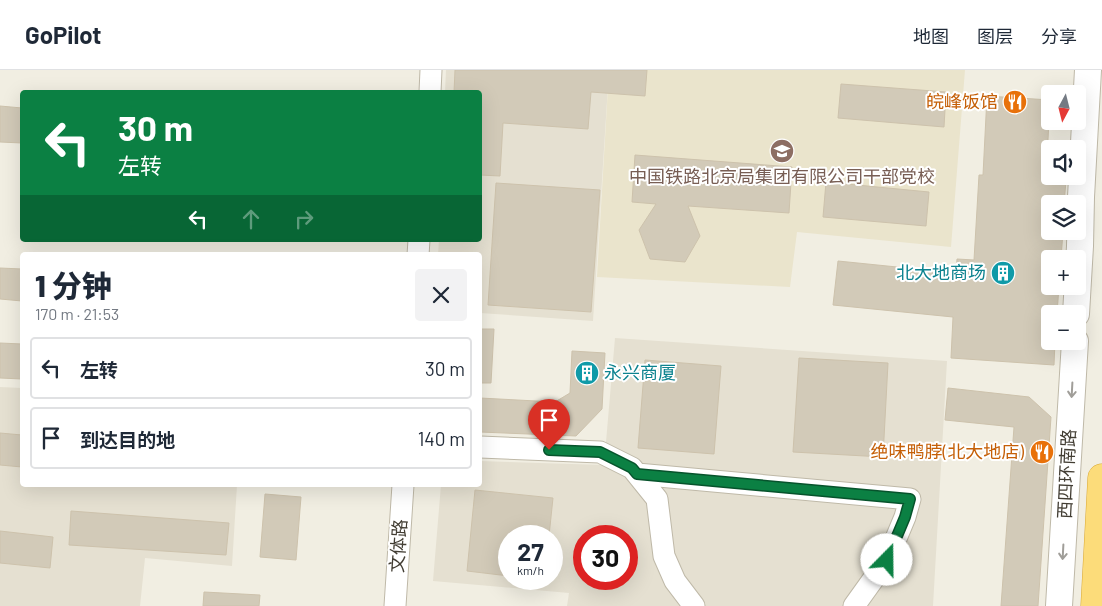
<!DOCTYPE html>
<html lang="zh">
<head>
<meta charset="utf-8">
<style>
	body { margin:0; font-family:Barlow,"Noto Sans SC",sans-serif; background:#f2f2f3; color:#1f2937; height:100vh; display:flex; flex-direction:column; font-size:19px; white-space:nowrap }
	* { box-sizing:border-box; margin:0 }
	p { font-size:16px; color:#747a83 }
	.icon { flex:none; width:28px; height:28px; fill:none; stroke:currentColor; stroke-width:2; stroke-linecap:round; stroke-linejoin:round }
	.map { position:relative; flex:1; overflow:hidden }
	.sheet { position:absolute; left:20px; top:182px; width:462px; height:235px; display:flex; flex-direction:column; background:#fff; border-radius:5px; box-shadow:0 5px 20px #0002 }
	.sheet>* { flex:none }
	.top-card { position:absolute; left:20px; top:20px; width:462px; height:152px; border-radius:5px; box-shadow:0 5px 20px #0002; background:#0b8043; color:#fff; overflow:hidden }
	.needle { width:32px; rotate:187deg }
	.buttons { position:absolute; left:1041px; top:15px; display:grid; gap:10px }
	.buttons a { display:grid; place-items:center; width:45px; height:45px; border-radius:5px; background:#fff; box-shadow:0 5px 20px #0002; font-size:25px }
	.speed { position:absolute; left:498px; top:455px; display:flex; gap:10px; font-size:25px; font-weight:700; text-align:center }
	.speed>* { display:grid; place-content:center; width:65px; height:65px; border-radius:50%; background:#fff; box-shadow:0 5px 20px #0002; line-height:1 }
	.speed small { font-size:12px; font-weight:400 }
	.speed .limit { border:8px solid #d22; background:#fff; color:#111 }
	.pin { position:absolute; display:grid; place-items:center; width:42px; height:42px; color:#fff; margin:-51px -21px; border-radius:50% 50% 50% 0; rotate:-45deg; box-shadow:0 0 5px #0007 }
	.pin .icon { rotate:45deg }
	.me { position:absolute; width:55px; margin:-28px; rotate:22deg; stroke-linejoin:round; filter:drop-shadow(0 0 4px #0008) }
	.turn { display:flex; align-items:center; gap:18px; height:105px; padding:0 15px; font-size:22px }
	.turn .icon { width:65px; height:65px; stroke-width:2.5 }
	.turn b { display:block; font-size:35px; line-height:42px }
	.lanes { display:flex; align-items:center; height:48px; padding:0 15px; background:#0003; justify-content:center; gap:25px; direction:ltr }
	.lanes .off { opacity:.35 }
	.round { display:grid; place-items:center; flex:none; width:52px; height:52px; border-radius:5px; background:#f2f2f3 }
	.headline { display:flex; align-items:center; justify-content:space-between; height:85px; padding:0 15px }
	h1 { font-size:30px; font-weight:800; line-height:38px }
	ul { padding:0; list-style:none }
	li { display:flex; align-items:center; gap:15px; height:62px; margin:0 10px 8px; padding:0 5px; border:2px solid #e0e1e3; border-radius:5px }
	li div { flex:1 }
	li b { display:block; font-size:19px }
	li em { font-style:normal }
	header { display:flex; align-items:center; gap:30px; box-sizing:border-box; height:70px; padding:0 25px; background:#fff; border-bottom:1px solid #e0e1e3 }
	header strong { font-size:24px }
	nav { display:flex; gap:28px; margin-inline-start:auto; font-size:18px }
	.map>svg:first-child { display:block }
	.residential { fill:#e5e0d1; fill-rule:evenodd }
	.education { fill:#eae4cc }
	.building { fill:#d2cab8; stroke:#cdc2ac }
	.lines { fill:none; stroke-linecap:round; stroke-linejoin:round }
	.minor-casing { stroke:#bfb9a8; stroke-width:23 }
	.tertiary-casing { stroke:#bfb9a8; stroke-width:28 }
	.trunk-casing { stroke:#d9a834; stroke-width:29 }
	.minor { stroke:#fff; stroke-width:21 }
	.tertiary { stroke:#fff; stroke-width:26 }
	.trunk { stroke:#fcdc7a; stroke-width:28 }
	.oneway { stroke:#a09e99 }
	.route-casing { stroke:#07532c; stroke-width:12 }
	.route { stroke:#0b8043; stroke-width:9 }
	.labels { text-anchor:middle; stroke-width:4; stroke-linejoin:round; paint-order:stroke }
	.food-label { font-size:18px; fill:#c56008; stroke:#fff; text-anchor:end }
	.education-label { font-size:18px; fill:#785e54; stroke:#fff }
	.culture-label { font-size:18px; fill:#0d838f; stroke:#fff; text-anchor:end }
	.street-label { font-size:18px; fill:#423d33; stroke:#fff }
</style>
</head>
<body>
<header>
<strong>GoPilot</strong>
<nav><a>地图</a><a>图层</a><a>分享</a></nav>
</header>
<div class="map">
<svg width="1102" height="536" viewBox="0 0 1102 536">
	<rect width="100%" height="100%" fill="#f1eee2"/>
	<path class="residential" d="M446,0h163l-16,251 -113,-8v-58h-42l1,-15h41v-148h-35z
		M615,268l332,23 -14,245h-366l2,-13 -136,-12 8,-96h39v-24l124,4zM509,466h42v43h-42zM584,466h42v43h-42z
		M0,317l22,1v97h215l-5,81 -87,-8 -5,48h-140z"/>
	<path class="education" d="M609,0h356l-14,177 -154,-15 -7,55 -193,-10z"/>
	<path class="building" d="M455,0h192l-2,26 -54,-4 -3,37 -85,-6 -3,53 -20,-1v-83h-26z
		M841,14l105,8 -2,35 -106,-9z
		M987,26l63,4 -4,79 20,2 -2,23h-14v27h13l-2,28h-11v27h9l-2,28h-7v27h5l-1,24 -103,-7 2,-41 -120,-12 5,-44 118,12 1,-14 17,1 5,-85h4z
		M0,36l22,2v35l-22,-1z
		M635,85l157,12 -3,46 -101,-7 12,30 -15,26 -35,-3 -11,-29 17,-26 -24,-2z
		M826,112l103,10 -3,34 -103,-9z
		M496,113l104,7 -9,122 -103,-7z
		M0,198l22,1v32l-22,-2z
		M480,259h14l-3,54h-11z
		M0,273l22,1v35l-22,-1z
		M572,281l33,2 -3,56 -26,27 -96,-4v-34l75,4 15,-9z
		M799,288l89,5 -5,94 -90,-5z
		M645,290l76,6 -7,88 -76,-6z
		M948,318l81,9 22,20 -13,189h-37l13,-179 -69,-7z
		M0,363l22,2v32l-22,-2z
		M475,420l78,8 -4,38h-40v40l-42,-5z
		M265,424l36,3 -5,63 -36,-3z
		M71,441l158,12 -3,32 -157,-10z
		M0,461l53,6 -3,31 -50,-5z
		M204,522l56,3 -1,11h-56z"/>
	<g class="lines">
		<g class="minor-casing">
			<path id="minor" d="M430,22l1,-22
				M418,185l1,-15
				M480,377l120,5 32,16 25,31 7,57 11,25 19,25
				M637,404l273,25 -5,18 -18,43 -33,46
				M395,536l8,-121"/>
		</g>
		<g class="tertiary-casing">
			<path id="tertiary" d="M1076,244l4,-68 1,-49 7,-127
				M1059,536l16,-265"/>
		</g>
		<g class="trunk-casing">
			<path id="trunk" d="M1095,536l7,-128"/>
		</g>
		<use href="#minor" class="minor"/>
		<use href="#tertiary" class="tertiary"/>
		<use href="#trunk" class="trunk"/>
	</g>
	<defs><path id="oneway-shaft" d="M-6 0H5M1.5-3L5.5 0L1.5 3" fill="none" stroke-width="1.6" stroke-linecap="round" stroke-linejoin="round" transform="scale(1.25)"/></defs>
	<g class="oneway">
		<use href="#oneway-shaft" transform="translate(1072 320) rotate(93)"/>
		<use href="#oneway-shaft" transform="translate(1063 482) rotate(93)"/>
	</g>
	<g class="lines">
		<g class="route-casing">
			<path id="route" d="M549,380l51,2 32,16 5,6 273,25 -5,18 -18,43"/>
		</g>
		<use href="#route" class="route"/>
	</g>
	<defs>
		<g id="restaurant-disc" transform="scale(1.25)"><circle r="9.5" fill="#e8710a" stroke="#fff"/><path d="M-5-6h1v4h1v-4h1v4h1v-4h1v5L-1.5 .5V6h-2V.5L-5-1ZM5-6V6H3V1.5H1.5Q1.5-4 5-6Z" fill="#fff"/></g>
		<g id="school-disc" transform="scale(1.25)"><circle r="9.5" fill="#8d6e63" stroke="#fff"/><path d="M0-5L7-2L0 1L-7-2ZM-4 1L0 2.5L4 1V4Q0 6-4 4Z" fill="#fff"/></g>
		<g id="building-disc" transform="scale(1.25)"><circle r="9.5" fill="#0f9aa8" stroke="#fff"/><path d="M-4-6H4V6H1V3H-1V6H-4ZM-2.5-4.3h1.7v1.8h-1.7ZM.8-4.3h1.7v1.8H.8ZM-2.5-1h1.7V.8h-1.7ZM.8-1h1.7V.8H.8Z" fill="#fff"/></g>
	</defs>
	<g fill-rule="evenodd">
		<use href="#restaurant-disc" x="1015" y="32"/>
		<use href="#school-disc" x="782" y="81"/>
		<use href="#building-disc" x="1003" y="203"/>
		<use href="#building-disc" x="587" y="303"/>
		<use href="#restaurant-disc" x="1042" y="382"/>
	</g>
	<g class="labels">
		<g class="food-label">
			<text x="998" y="38">皖峰饭馆</text>
			<text x="1024" y="388">绝味鸭脖(北大地店)</text>
		</g>
		<g class="education-label">
			<text x="782" y="113">中国铁路北京局集团有限公司干部党校</text>
		</g>
		<g class="culture-label">
			<text x="986" y="209">北大地商场</text>
			<text x="604" y="309" text-anchor="start">永兴商厦</text>
		</g>
		<g class="street-label">
			<text transform="translate(1067 404) rotate(-87)" y="6">西四环南路</text>
			<text transform="translate(399 476) rotate(-86)" y="6">文体路</text>
		</g>
	</g>
</svg>
<div class="buttons">
<a><svg class="needle" viewBox="-14 -14 28 28"><path d="M0-13l5 13h-10z" fill="#e53935"/><path d="M0 13l5-13h-10z" fill="#747a83"/></svg></a>
<a><svg class="icon" aria-label="sound" viewBox="0 0 24 24"><path d="M4 9h4l5-4v14l-5-4H4zM17 9q2 3 0 6"/></svg></a>
<a><svg class="icon" aria-label="layers" viewBox="0 0 24 24"><path d="M12 4l9 5-9 5-9-5zM3 14l9 5 9-5"/></svg></a>
<a>+</a>
<a>−</a>
</div>
<div class="speed"><div>27<small>km/h</small></div><div class="limit">30</div></div>
<div class="pin" style="left:549px;top:380px;background:#d93025"><svg class="icon" aria-label="arrive" viewBox="0 0 24 24"><path d="M6 21V4h12l-3 4 3 4H6"/></svg></div>
<svg class="me" style="left:887px;top:490px" viewBox="-20 -20 40 40"><circle r="19" fill="#fff"/><path d="M0-13L10 11 0 6-10 11z" fill="#0b8043"/></svg>
<div class="top-card">
<div class="turn"><svg class="icon" aria-label="left" viewBox="0 0 24 24"><path d="M17 20v-9H6M10 6l-5 5 5 5"/></svg><div><b>30 m</b>左转</div></div>
<div class="lanes"><svg class="icon" aria-label="left" viewBox="0 0 24 24"><path d="M17 20v-9H6M10 6l-5 5 5 5"/></svg><svg class="icon off" aria-label="ahead" viewBox="0 0 24 24"><path d="M12 20V5M6 11l6-6 6 6"/></svg><svg class="icon off" aria-label="right" viewBox="0 0 24 24"><path d="M7 20v-9h11M14 6l5 5-5 5"/></svg></div>
</div>
<section class="sheet">
<div class="headline"><div><h1>1 分钟</h1><p>170 m · 21:53</p></div><a class="round"><svg class="icon" aria-label="close" viewBox="0 0 24 24"><path d="M6 6l12 12M18 6L6 18"/></svg></a></div>
<ul>
<li><svg class="icon" aria-label="left" viewBox="0 0 24 24"><path d="M17 20v-9H6M10 6l-5 5 5 5"/></svg><div><b>左转</b></div><em>30 m</em></li>
<li><svg class="icon" aria-label="arrive" viewBox="0 0 24 24"><path d="M6 21V4h12l-3 4 3 4H6"/></svg><div><b>到达目的地</b></div><em>140 m</em></li>
</ul>
</section>
</div>
</body>
</html>
